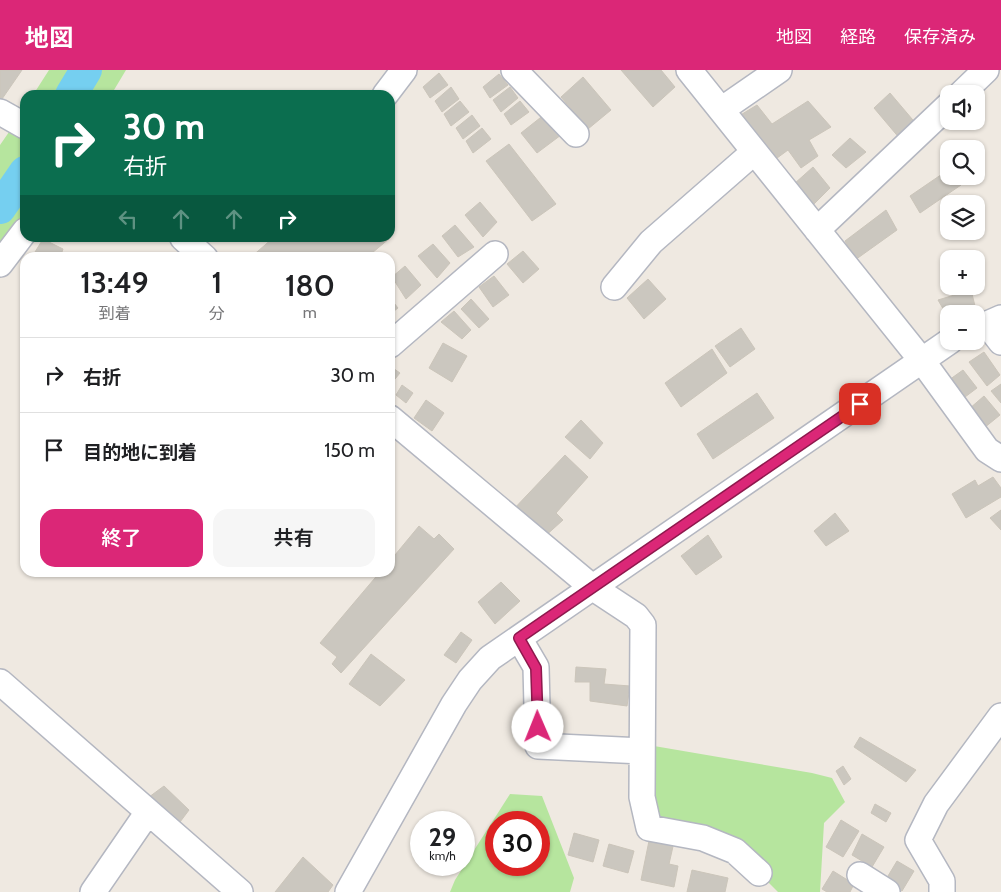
<!DOCTYPE html>
<html lang="ja">
<head>
<meta charset="utf-8">
<style>
	body { margin:0; font-family:Cabin,"Noto Sans JP",sans-serif; background:#f6f6f6; color:#202124; height:100vh; display:flex; flex-direction:column; font-size:19px; white-space:nowrap }
	* { box-sizing:border-box; margin:0 }
	p { font-size:16px; color:#757577 }
	.icon { flex:none; width:28px; height:28px; fill:none; stroke:currentColor; stroke-width:2; stroke-linecap:round; stroke-linejoin:round }
	.map { position:relative; flex:1; overflow:hidden }
	.details { position:absolute; left:20px; top:182px; width:375px; height:325px; display:flex; flex-direction:column; background:#fff; border-radius:15px; box-shadow:0 1px 4px #0004 }
	.details>* { flex:none }
	.hud { position:absolute; left:20px; top:20px; width:375px; height:152px; border-radius:15px; box-shadow:0 1px 4px #0004; background:#0b6e4f; color:#fff; overflow:hidden }
	.buttons { position:absolute; left:940px; top:15px; display:grid; gap:10px }
	.buttons a { display:grid; place-items:center; width:45px; height:45px; border-radius:10px; background:#fff; box-shadow:0 1px 4px #0004; font-size:25px }
	.speed { position:absolute; left:410px; top:741px; display:flex; gap:10px; font-size:25px; font-weight:700; text-align:center }
	.speed>* { display:grid; place-content:center; width:65px; height:65px; border-radius:50%; background:#fff; box-shadow:0 1px 4px #0004; line-height:1 }
	.speed small { font-size:12px; font-weight:400 }
	.speed .limit { border:8px solid #d22; background:#fff; color:#111 }
	.pin { position:absolute; display:grid; place-items:center; width:42px; height:42px; color:#fff; margin:-21px; border-radius:10px; box-shadow:0 2px 8px #0006 }
	.me { position:absolute; width:55px; margin:-28px; rotate:359deg; stroke-linejoin:round; filter:drop-shadow(0 0 4px #0008) }
	.turn { display:flex; align-items:center; gap:18px; height:105px; padding:0 20px; font-size:22px }
	.turn .icon { width:65px; height:65px; stroke-width:2.5 }
	.turn b { display:block; font-size:35px; line-height:42px }
	.lanes { display:flex; align-items:center; height:48px; padding:0 20px; background:#0003; justify-content:center; gap:25px; direction:ltr }
	.lanes .off { opacity:.35 }
	.eta { display:flex; justify-content:space-evenly; align-items:center; height:85px; text-align:center }
	.eta b { font-size:30px; font-weight:600; line-height:35px }
	.action { display:flex; gap:10px; margin-top:auto; padding:10px 20px }
	.action a { flex:1; height:58px; border-radius:15px; background:#db2777; color:#fff; font-size:20px; font-weight:600; line-height:58px; text-align:center }
	.action a+a { background:#f6f6f6; color:#202124 }
	ul { padding:0; list-style:none }
	li { display:flex; align-items:center; gap:15px; height:75px; padding:0 20px; border-top:1px solid #e0e0e0 }
	li div { flex:1 }
	li b { display:block; font-size:19px }
	li em { font-style:normal }
	header { display:flex; align-items:center; gap:30px; box-sizing:border-box; height:70px; padding:0 25px; background:#db2777; color:#fff }
	header strong { font-size:24px }
	nav { display:flex; gap:28px; margin-inline-start:auto; font-size:18px }
	.map>svg:first-child { display:block }
	.green { fill:#b6e59e; fill-rule:evenodd }
	.lines { fill:none; stroke-linecap:round; stroke-linejoin:round }
	.river { stroke:#75cff0; stroke-width:32 }
	.building { fill:#cbc7bf; stroke:#cbc5ba }
	.minor-casing { stroke:#b4b7c1; stroke-width:28 }
	.minor { stroke:#fff; stroke-width:25 }
	.route-casing { stroke:#8e194d; stroke-width:12 }
	.route { stroke:#db2777; stroke-width:9 }
</style>
</head>
<body>
<header>
<strong>地図</strong>
<nav><a>地図</a><a>経路</a><a>保存済み</a></nav>
</header>
<div class="map">
<svg width="1001" height="822" viewBox="0 0 1001 822">
	<rect width="100%" height="100%" fill="#efe9e1"/>
	<path class="green" d="M49,0h77l-15,25h-78z
		M25,39v111l-25,34v-109z
		M654,676l158,27 20,5 13,24 -21,21 -4,69h-42l-19,-19 -110,-45z
		M510,724l32,2 32,82 -4,14h-120l5,-12zM496,752h43v43h-43z"/>
	<g class="lines">
		<path class="river" d="M71,25l15,-25
			M0,138l25,-36"/>
	</g>
	<path class="building" d="M0,0h22l-20,29 -2,-1z
		M621,0h40l14,17 -22,20z
		M439,3l9,12 -18,13 -7,-11z
		M499,4l9,11 -18,13 -7,-11z
		M583,7l28,33 -23,19 -27,-32z
		M451,17l8,12 -17,13 -7,-11z
		M510,17l8,11 -17,14 -8,-12z
		M890,23l28,33 -17,14 -27,-32z
		M460,31l9,11 -18,14 -7,-12z
		M520,31l9,11 -18,13 -7,-11z
		M808,31l23,26 -22,13 9,16 -17,12 -13,-18 -15,11 -39,-42 23,-14 15,19z
		M545,44l16,21 -24,18 -16,-20z
		M472,45l8,11 -17,13 -7,-11z
		M482,58l9,11 -18,14 -7,-12z
		M850,68l16,14 -20,16 -14,-13z
		M509,74l47,60 -24,17 -46,-60z
		M813,97l17,21 -17,17 -19,-21z
		M948,100l1,6h4l8,9 -41,28 -10,-17z
		M480,132l17,20 -14,15 -18,-22z
		M886,140l11,20 -42,30 -10,-19z
		M455,155l19,22 -16,10 -16,-21z
		M273,168h117l-24,20h-116z
		M43,169l20,10 -3,9h-15l-10,-6z
		M433,174l17,19 -13,15 -19,-22z
		M523,181l16,18 -16,14 -16,-19z
		M405,196l16,19 -15,14 -14,-22z
		M494,206l15,19 -16,12 -14,-20z
		M648,209l18,20 -22,20 -17,-21z
		M971,220l5,20 -7,4h-20v5l-11,-19z
		M390,228l8,10 -8,6z
		M471,229l18,20 -10,9 -18,-19z
		M454,241l17,19 -9,9 -21,-17z
		M741,258l14,21 -25,18 -15,-21z
		M443,273l24,13 -15,26 -23,-14z
		M712,279l15,24 -46,34 -16,-24z
		M984,282l16,23 -13,11 -18,-24z
		M390,296l10,7 -10,12z
		M963,300l14,18 -16,12 -12,-20z
		M1001,314v19l-10,-12z
		M402,315l11,8 -7,10 -10,-8z
		M757,323l17,25 -61,41 -16,-25z
		M984,326l16,19 -16,13 -15,-19z
		M426,330l18,13 -12,18 -18,-13z
		M581,350l22,23 -13,16 -25,-22z
		M565,385l23,22 -32,36 7,7 -20,18 -32,-26z
		M993,407l8,11v9l-35,21 -14,-24 23,-14 3,6z
		M1001,440v20l-11,-12z
		M835,443l14,18 -23,15 -12,-15z
		M419,456l15,13 5,-5 15,15 -113,124 -9,-9 5,-7 -17,-14 60,-71h10v-11z
		M708,465l14,22 -26,18 -15,-19z
		M501,512l19,19 -25,23 -17,-22z
		M461,562l11,8 -16,23 -12,-8z
		M371,584l34,26 -25,26 -31,-22z
		M576,597l30,2 -2,15 26,2 -3,20 -37,-5v-19h-15z
		M860,667l56,33 -10,12 -52,-35z
		M843,696l8,13 -7,6 -8,-14z
		M164,716l25,24 -12,16 -32,-26z
		M875,734l16,9 -5,9 -15,-9z
		M841,750l18,11 -16,26 -17,-10z
		M574,763l25,7 -6,22 -25,-7z
		M862,764l22,13 -12,20 -20,-12z
		M650,766l24,6 -5,22 9,2 -4,21 -33,-7z
		M609,774l25,7 -6,22 -25,-7z
		M303,787l30,28 -5,7h-53z
		M897,791l17,10 -12,20 -17,-10z
		M692,800l36,8 -3,14h-38z
		M833,801l21,13 -4,8h-23l-5,-3z"/>
	<g class="lines">
		<g class="minor-casing">
			<path id="minor" d="M514,0l62,64
				M689,0l234,292 64,88 14,9
				M961,24l25,-24
				M385,25l19,-25
				M721,40l58,-40
				M0,42l25,14
				M817,160l132,-125
				M183,168l22,20
				M0,194l25,-33
				M614,217l37,-45 103,-90
				M987,254l14,18
				M976,259l25,-11
				M390,275l105,-91
				M390,348l202,169 44,29 7,9 -1,172 7,31 54,10 32,13 24,22
				M519,568l17,29 2,79 104,5
				M0,612l240,210
				M860,805l27,17
				M93,822l55,-80
				M348,822l106,-188 16,-24 20,-22 460,-317
				M942,822v-11l-24,-41 18,-36 65,-88"/>
		</g>
		<use href="#minor" class="minor"/>
	</g>
	<g class="lines">
		<g class="route-casing">
			<path id="route" d="M538,657l-2,-59 -17,-30 341,-234"/>
		</g>
		<use href="#route" class="route"/>
	</g>
</svg>
<div class="buttons">
<a><svg class="icon" aria-label="sound" viewBox="0 0 24 24"><path d="M4 9h4l5-4v14l-5-4H4zM17 9q2 3 0 6"/></svg></a>
<a><svg class="icon" aria-label="search" viewBox="0 0 24 24"><circle cx="10" cy="10" r="6"/><path d="M15 15l6 6"/></svg></a>
<a><svg class="icon" aria-label="layers" viewBox="0 0 24 24"><path d="M12 4l9 5-9 5-9-5zM3 14l9 5 9-5"/></svg></a>
<a>+</a>
<a>−</a>
</div>
<div class="speed"><div>29<small>km/h</small></div><div class="limit">30</div></div>
<div class="pin" style="left:860px;top:334px;background:#d93025"><svg class="icon" aria-label="arrive" viewBox="0 0 24 24"><path d="M6 21V4h12l-3 4 3 4H6"/></svg></div>
<svg class="me" style="left:538px;top:657px" viewBox="-20 -20 40 40"><circle r="19" fill="#fff"/><path d="M0-13L10 11 0 6-10 11z" fill="#db2777"/></svg>
<div class="hud">
<div class="turn"><svg class="icon" aria-label="right" viewBox="0 0 24 24"><path d="M7 20v-9h11M14 6l5 5-5 5"/></svg><div><b>30 m</b>右折</div></div>
<div class="lanes"><svg class="icon off" aria-label="left" viewBox="0 0 24 24"><path d="M17 20v-9H6M10 6l-5 5 5 5"/></svg><svg class="icon off" aria-label="ahead" viewBox="0 0 24 24"><path d="M12 20V5M6 11l6-6 6 6"/></svg><svg class="icon off" aria-label="ahead" viewBox="0 0 24 24"><path d="M12 20V5M6 11l6-6 6 6"/></svg><svg class="icon" aria-label="right" viewBox="0 0 24 24"><path d="M7 20v-9h11M14 6l5 5-5 5"/></svg></div>
</div>
<section class="details">
<div class="eta">
<div><b>13:49</b><p>到着</p></div>
<div><b>1</b><p>分</p></div>
<div><b>180</b><p>m</p></div>
</div>
<ul>
<li><svg class="icon" aria-label="right" viewBox="0 0 24 24"><path d="M7 20v-9h11M14 6l5 5-5 5"/></svg><div><b>右折</b></div><em>30 m</em></li>
<li><svg class="icon" aria-label="arrive" viewBox="0 0 24 24"><path d="M6 21V4h12l-3 4 3 4H6"/></svg><div><b>目的地に到着</b></div><em>150 m</em></li>
</ul>
<div class="action"><a>終了</a><a>共有</a></div>
</section>
</div>
</body>
</html>
